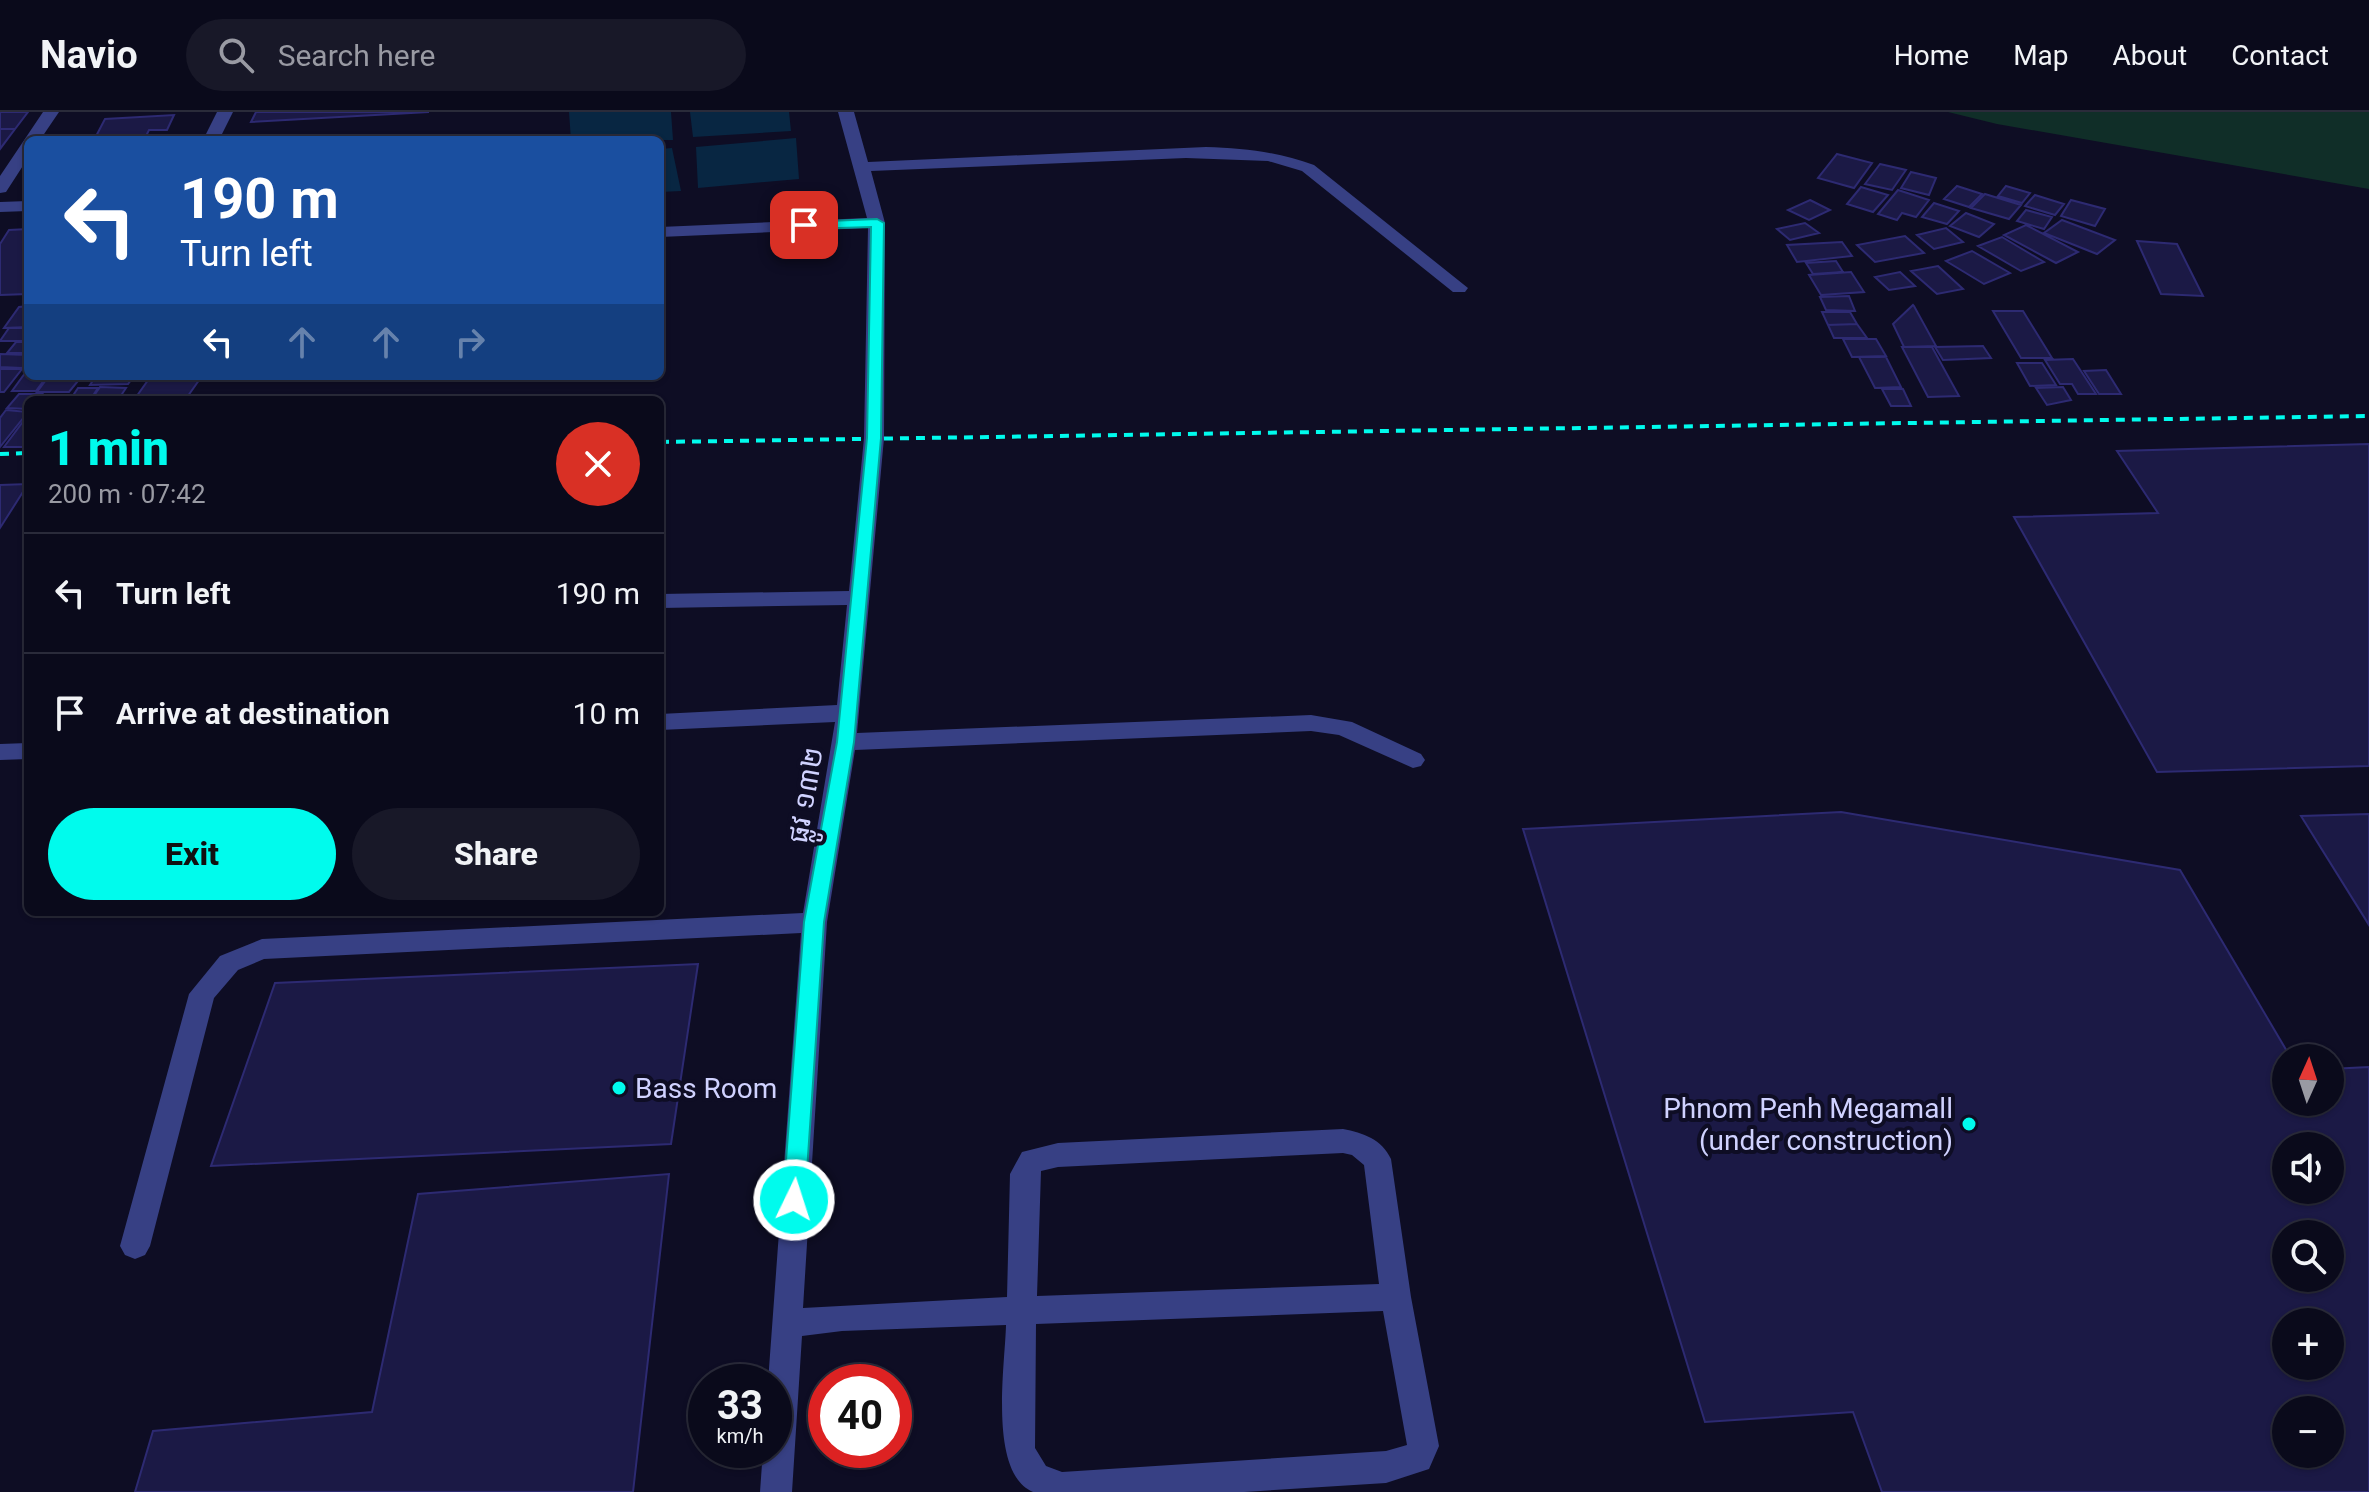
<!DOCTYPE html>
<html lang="en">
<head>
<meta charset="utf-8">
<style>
	body { margin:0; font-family:Roboto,"Noto Sans Khmer",sans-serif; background:#181828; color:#f1f3f6; height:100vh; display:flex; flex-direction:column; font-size:30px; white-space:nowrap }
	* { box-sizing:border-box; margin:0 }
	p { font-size:26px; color:#999aa3 }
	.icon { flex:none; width:44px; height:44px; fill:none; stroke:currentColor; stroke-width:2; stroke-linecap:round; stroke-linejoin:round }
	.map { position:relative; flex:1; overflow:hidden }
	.drawer { position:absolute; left:24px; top:284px; width:640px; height:520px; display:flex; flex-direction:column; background:#0a0a1b; border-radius:12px; box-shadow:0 2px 6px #0004,0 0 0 2px #2a2b3a }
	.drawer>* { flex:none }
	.top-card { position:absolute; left:24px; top:24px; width:640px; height:244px; border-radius:12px; box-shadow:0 2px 6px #0004,0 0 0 2px #2a2b3a; background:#1a4fa0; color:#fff; overflow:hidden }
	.needle { width:52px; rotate:3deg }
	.fabs { position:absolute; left:2272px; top:932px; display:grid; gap:16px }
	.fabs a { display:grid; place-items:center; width:72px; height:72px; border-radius:50%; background:#0a0a1b; box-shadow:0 2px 6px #0004,0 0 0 2px #2a2b3a; font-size:40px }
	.speed { position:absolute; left:688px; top:1252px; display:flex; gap:16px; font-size:40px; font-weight:700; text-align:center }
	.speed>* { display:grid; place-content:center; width:104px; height:104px; border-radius:50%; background:#0a0a1b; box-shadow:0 2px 6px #0004,0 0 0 2px #2a2b3a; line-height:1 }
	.speed small { font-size:20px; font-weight:400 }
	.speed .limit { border:12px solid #d22; background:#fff; color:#111 }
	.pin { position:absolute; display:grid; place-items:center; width:68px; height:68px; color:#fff; margin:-34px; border-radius:16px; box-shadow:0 4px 12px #0006 }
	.me { position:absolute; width:88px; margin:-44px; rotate:4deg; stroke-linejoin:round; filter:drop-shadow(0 0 6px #0008) }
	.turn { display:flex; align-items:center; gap:28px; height:168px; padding:0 24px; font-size:36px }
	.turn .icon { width:104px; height:104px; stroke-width:2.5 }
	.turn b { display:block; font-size:56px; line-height:68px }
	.lanes { display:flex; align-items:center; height:76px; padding:0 24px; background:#0003; justify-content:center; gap:40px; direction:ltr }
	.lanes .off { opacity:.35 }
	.round { display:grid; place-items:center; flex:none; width:84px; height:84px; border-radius:42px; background:#181828 }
	.headline { display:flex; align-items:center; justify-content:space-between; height:136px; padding:0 24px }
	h1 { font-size:48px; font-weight:800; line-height:60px; color:#00fbed }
	.primary-button { display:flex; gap:16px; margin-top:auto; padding:16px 24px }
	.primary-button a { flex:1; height:92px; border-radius:48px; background:#00fbed; color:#111; font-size:32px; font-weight:800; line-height:92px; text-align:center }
	.primary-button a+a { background:#181828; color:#f1f3f6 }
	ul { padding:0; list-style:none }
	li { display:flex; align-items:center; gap:24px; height:120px; padding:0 24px; border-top:2px solid #2a2b3a }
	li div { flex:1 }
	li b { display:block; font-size:30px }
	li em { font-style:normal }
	header { display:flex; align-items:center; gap:48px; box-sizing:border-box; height:112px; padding:0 40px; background:#0a0a1b; border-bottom:2px solid #2a2b3a }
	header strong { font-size:38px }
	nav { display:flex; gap:44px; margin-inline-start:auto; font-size:28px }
	.search { width:560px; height:72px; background:#181828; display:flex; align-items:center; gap:20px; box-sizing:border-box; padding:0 28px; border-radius:44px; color:#999aa3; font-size:30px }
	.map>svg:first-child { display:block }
	.green { fill:#102e28 }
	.water { fill:#082642 }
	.building { fill:#1b1945; stroke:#2d2a72; stroke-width:2; fill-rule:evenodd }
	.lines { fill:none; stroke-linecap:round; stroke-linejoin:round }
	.minor { fill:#374084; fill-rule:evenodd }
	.rail { stroke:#00fbed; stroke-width:4; stroke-dasharray:9 7; stroke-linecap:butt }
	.route { fill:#00fbed; stroke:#00a39a; stroke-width:2 }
	.poi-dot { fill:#00fbed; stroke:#0e0d24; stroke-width:3 }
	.labels { text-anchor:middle; stroke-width:8; stroke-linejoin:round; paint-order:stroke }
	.street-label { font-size:28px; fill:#d0d2ff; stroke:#0e0d24 }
	.poi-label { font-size:28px; fill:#d0d2ff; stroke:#0e0d24; text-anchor:start }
</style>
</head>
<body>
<header>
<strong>Navio</strong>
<div class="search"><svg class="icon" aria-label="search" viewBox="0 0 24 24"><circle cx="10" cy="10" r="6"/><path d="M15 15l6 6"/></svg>Search here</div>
<nav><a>Home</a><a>Map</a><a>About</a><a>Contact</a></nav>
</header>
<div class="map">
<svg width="2369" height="1380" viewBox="0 0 2369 1380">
	<rect width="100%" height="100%" fill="#0e0d24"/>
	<path class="green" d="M1948,0h421v77l-372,-65z"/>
	<path class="water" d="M569,0h102l2,28h-102z
		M690,0h99l2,19 -98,6z
		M796,26l3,41 -101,9 -2,-41z
		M672,36l9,43 -21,1v-43z"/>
	<path class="building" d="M0,0h28l-13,17h-15z
		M256,0h173l-178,10z
		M174,3l-7,15h-18l-5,10h-50l11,-21z
		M0,17h15l-15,20z
		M1837,42l35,9 -18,25 -36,-10z
		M1880,52l26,6 -14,20 -27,-6z
		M1911,60l25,6 -7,17 -28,-7z
		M1957,74l25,8 -13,13 -25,-8z
		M2006,74l24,7 -8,10 -24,-7z
		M1861,75l27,8 -15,17 -26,-8z
		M1898,78l31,10 -13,17 -14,-4 -5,7 -19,-6z
		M1985,82l36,11 -12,14 -38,-11z
		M2035,83l29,9 -9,11 -30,-9z
		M1810,88l20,10 -21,10 -21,-10z
		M2071,88l34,9 -10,17 -34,-10z
		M1934,91l25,8 -12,13 -25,-7z
		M2026,98l26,7 -8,12 -27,-8z
		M1966,101l28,11 -15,13 -29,-11z
		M2062,108l53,20 -18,14 -53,-21z
		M1805,111l14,10 -29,7 -13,-11z
		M2026,113l52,27 -22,11 -52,-28z
		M1946,116l17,14 -29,7 -17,-14z
		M28,117v65l-28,1v-51l9,-14z
		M1905,124l19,17 -49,9 -18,-17z
		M2002,125l42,25 -23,9 -43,-25z
		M2137,129l40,3 26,52 -42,-2z
		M1842,130l10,14 -55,6 -10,-17z
		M1972,139l38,22 -26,11 -38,-23z
		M1836,149l7,11 -30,2 -7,-11z
		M1938,154l25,23 -26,5 -26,-23z
		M1851,160l13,20 -43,3 -12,-20z
		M1900,160l15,14 -26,4 -14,-13z
		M1849,184l6,15 -29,-1 -6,-13z
		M1913,193l1,1 22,40 -32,1 -11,-23z
		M28,194v21l-24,1 15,-21z
		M1993,199h30l29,47h-31z
		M1822,200h28l7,12 -29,1z
		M1857,212l10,14h-33l-6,-13z
		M9,216h19v7l-4,6h-24z
		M1843,227h33l10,17 -34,1z
		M16,230h12v11h-21z
		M1983,234l8,12 -48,2 -8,-13z
		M1902,235h30l27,49 -31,1z
		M0,242l28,1v5l-6,8 -22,-1z
		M1859,245h27l15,30 -26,1z
		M2073,247l23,35h-18l-6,-10h-12l-15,-24z
		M2017,251h25l14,22 -26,1z
		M0,257h22l-18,23h-4z
		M28,257v7h19l-11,15h-24z
		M2106,258l15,24h-22l-15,-23z
		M49,264h33l-13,16h-32z
		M96,264h38l-6,8 -38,1z
		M151,264h51l-17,24h-51z
		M100,275l26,1 -8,12h-27z
		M2063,275l8,13 -24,5 -11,-17z
		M78,276h20l-8,12h-20z
		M1882,277h21l8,17h-20z
		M19,282h23l-5,6h-9v9l-21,-1z
		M6,298l22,2 -28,35v-29z
		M28,303l-2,32h-22z
		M2369,332v322l-212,6 -143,-255 144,-4 -41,-62z
		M28,372l-28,44v-43z
		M1841,700l339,58 111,188h-5v44h44v-33l39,-2v425h-487l-29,-80 -148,10 -182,-593zM2286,1034h44v44h-44zM2286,1122h44v44h-44zM2286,1210h44v44h-44zM2286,1298h44v44h-44z
		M2369,702v111l-68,-109z
		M698,852l-27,180 -460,22 64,-183z
		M669,1062l-36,318h-498l18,-61 219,-19 46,-218z"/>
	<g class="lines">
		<path class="minor" d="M43,0h16l-19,28h-12v18l-22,34 -6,1v-17z
			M217,0h16l-14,28h-16z
			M838,0h16l14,50 338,-15c38,1 72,5 108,18l154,123 -3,4h-12l-151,-121 -34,-10 -82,-3 -315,13 14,52 -1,215 -27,295 454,-18 41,7 69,32 4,6 -4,6 -8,2 -74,-33 -28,-4 -456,19 -28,172 -24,386 204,-11 3,-123 12,-22 36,-9 285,-14c20,4 39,10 48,30l20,138 28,149 -10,23 -43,14 -142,9h-211c-45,-19 -28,-126 -27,-167l-164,6 -40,5 -10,156h-32l3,-42h11v-68h-6l33,-449 -537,26 -26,11 -24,28 -64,248 -5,9 -10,4 -10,-4 -5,-9 69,-252 31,-38 42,-17 541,-26 32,-191 -175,8v-16l177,-9 10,-100 -187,3v-14l189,-3 15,-153 4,-210 -208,9v-10l207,-9zM1343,1041l9,2 12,10 15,119 -342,12 4,-125 17,-4zM1383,1199l24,134 -21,6 -324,21 -16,-6 -11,-18 1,-124z
			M28,89v10l-28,1v-10z
			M28,631v16l-28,1v-16z"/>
		<path class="rail" d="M660,330l1709,-26
			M0,342l28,-1"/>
	</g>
	<path class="route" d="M877,107l7,4 -3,215 -27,304 -30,180 -19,278 -3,7 -8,3 -7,-3 -4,-7 21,-278 33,-180 30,-304 4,-211 -67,2 -7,-4 7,-3z"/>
	<g class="poi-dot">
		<circle cx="619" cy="976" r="8"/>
		<circle cx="1969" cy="1012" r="8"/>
	</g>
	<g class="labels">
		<g class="street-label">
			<text transform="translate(805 683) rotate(-80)" y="10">ផ្លូវ ១៣២</text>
		</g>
		<g class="poi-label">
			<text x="635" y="986">Bass Room</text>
			<text x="1953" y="1006" text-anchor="end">Phnom Penh Megamall<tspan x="1953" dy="32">(under construction)</tspan></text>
		</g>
	</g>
</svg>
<div class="fabs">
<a><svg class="needle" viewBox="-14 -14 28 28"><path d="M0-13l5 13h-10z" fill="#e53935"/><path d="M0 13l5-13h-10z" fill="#999aa3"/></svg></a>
<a><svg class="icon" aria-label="sound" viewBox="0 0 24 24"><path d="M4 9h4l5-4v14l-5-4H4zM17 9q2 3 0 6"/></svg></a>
<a><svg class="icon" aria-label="search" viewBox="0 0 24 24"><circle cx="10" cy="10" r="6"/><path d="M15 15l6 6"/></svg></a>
<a>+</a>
<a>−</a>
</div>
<div class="speed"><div>33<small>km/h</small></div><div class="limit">40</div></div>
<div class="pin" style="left:804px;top:113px;background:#d93025"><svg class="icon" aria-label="arrive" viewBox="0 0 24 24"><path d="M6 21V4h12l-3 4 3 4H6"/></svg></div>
<svg class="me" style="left:794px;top:1088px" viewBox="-20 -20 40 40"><circle r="17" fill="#00fbed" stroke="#fff" stroke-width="3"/><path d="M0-11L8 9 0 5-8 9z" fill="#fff"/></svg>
<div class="top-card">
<div class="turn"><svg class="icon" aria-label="left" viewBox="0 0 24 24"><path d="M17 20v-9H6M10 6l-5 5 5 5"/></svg><div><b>190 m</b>Turn left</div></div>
<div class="lanes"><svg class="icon" aria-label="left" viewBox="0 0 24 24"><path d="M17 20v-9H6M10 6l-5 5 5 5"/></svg><svg class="icon off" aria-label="ahead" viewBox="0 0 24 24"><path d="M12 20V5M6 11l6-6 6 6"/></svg><svg class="icon off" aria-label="ahead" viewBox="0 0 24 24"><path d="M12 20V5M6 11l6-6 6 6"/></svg><svg class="icon off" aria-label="right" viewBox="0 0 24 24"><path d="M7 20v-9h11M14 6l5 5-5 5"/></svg></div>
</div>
<section class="drawer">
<div class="headline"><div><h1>1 min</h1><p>200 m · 07:42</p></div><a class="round" style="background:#d93025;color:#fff"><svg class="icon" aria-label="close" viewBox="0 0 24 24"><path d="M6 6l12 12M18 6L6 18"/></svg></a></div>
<ul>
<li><svg class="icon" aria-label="left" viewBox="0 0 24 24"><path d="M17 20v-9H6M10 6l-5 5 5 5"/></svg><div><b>Turn left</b></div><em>190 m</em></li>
<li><svg class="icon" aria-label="arrive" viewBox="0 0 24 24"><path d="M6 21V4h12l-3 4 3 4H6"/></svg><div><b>Arrive at destination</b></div><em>10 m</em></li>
</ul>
<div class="primary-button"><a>Exit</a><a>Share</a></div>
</section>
</div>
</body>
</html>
